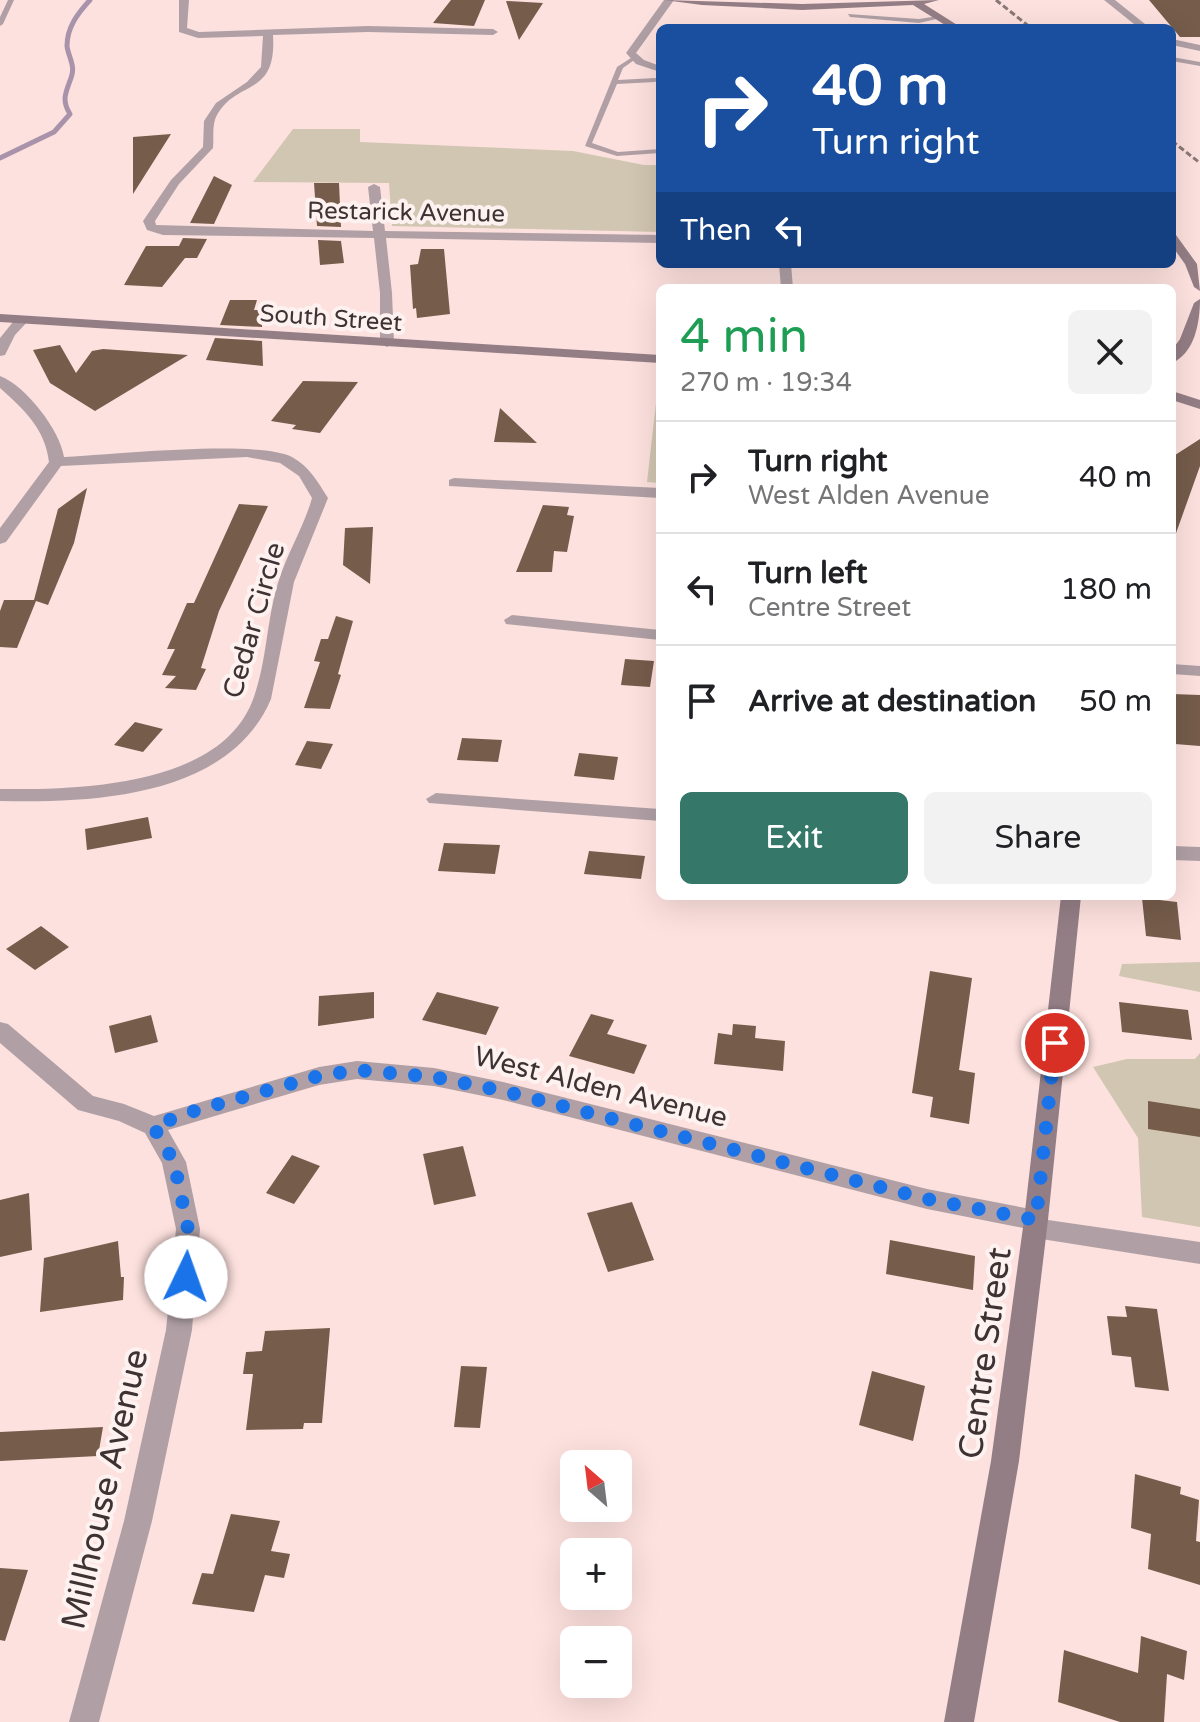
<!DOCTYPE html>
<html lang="en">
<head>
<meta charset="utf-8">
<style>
	body { margin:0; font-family:"Varela Round",sans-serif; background:#f2f2f2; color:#202124; height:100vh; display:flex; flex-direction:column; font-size:30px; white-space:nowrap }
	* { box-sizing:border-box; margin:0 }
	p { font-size:26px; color:#757577 }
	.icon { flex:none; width:44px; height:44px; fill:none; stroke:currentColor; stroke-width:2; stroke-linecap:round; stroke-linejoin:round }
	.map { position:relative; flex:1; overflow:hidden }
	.panel { position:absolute; left:656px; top:284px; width:520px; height:616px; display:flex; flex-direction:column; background:#fff; border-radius:12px; box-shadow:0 8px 32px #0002 }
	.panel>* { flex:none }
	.guide { position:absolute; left:656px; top:24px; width:520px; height:244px; border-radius:12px; box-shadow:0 8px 32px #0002; background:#1a4fa0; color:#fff; overflow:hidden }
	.needle { width:52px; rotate:332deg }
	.tools { position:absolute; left:560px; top:1450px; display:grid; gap:16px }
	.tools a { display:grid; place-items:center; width:72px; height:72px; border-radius:12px; background:#fff; box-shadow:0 8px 32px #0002; font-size:40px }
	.pin { position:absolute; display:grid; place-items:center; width:68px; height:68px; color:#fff; margin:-34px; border:4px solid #fff; border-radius:50%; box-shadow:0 2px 8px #0007 }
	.me { position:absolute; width:88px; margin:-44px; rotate:3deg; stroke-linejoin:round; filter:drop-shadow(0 0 6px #0008) }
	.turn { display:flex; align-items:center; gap:28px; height:168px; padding:0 24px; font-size:36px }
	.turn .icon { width:104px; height:104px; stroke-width:2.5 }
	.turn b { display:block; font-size:56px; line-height:68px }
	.then { display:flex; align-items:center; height:76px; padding:0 24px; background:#0003; gap:16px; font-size:30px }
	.round { display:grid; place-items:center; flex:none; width:84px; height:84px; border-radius:12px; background:#f2f2f2 }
	.headline { display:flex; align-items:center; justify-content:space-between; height:136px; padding:0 24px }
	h1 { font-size:48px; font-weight:600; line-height:60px; color:#1e9e55 }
	.button { display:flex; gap:16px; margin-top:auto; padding:16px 24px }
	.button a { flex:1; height:92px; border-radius:12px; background:#357769; color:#fff; font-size:32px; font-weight:600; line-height:92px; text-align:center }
	.button a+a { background:#f2f2f2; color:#202124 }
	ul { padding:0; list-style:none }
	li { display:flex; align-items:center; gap:24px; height:112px; padding:0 24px; border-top:2px solid #e0e0e0 }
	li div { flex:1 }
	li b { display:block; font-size:30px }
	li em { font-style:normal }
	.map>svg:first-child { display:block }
	.green { fill:#d1c6b1 }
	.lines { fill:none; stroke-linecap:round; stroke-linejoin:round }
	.stream { stroke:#a993ab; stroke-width:5 }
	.building { fill:#755c4b }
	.service { fill:#b0a0a6; fill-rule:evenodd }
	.minor { fill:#b0a0a6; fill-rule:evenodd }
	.secondary { fill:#947e86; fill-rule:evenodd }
	.rail { stroke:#897876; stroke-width:3; stroke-dasharray:6 3; stroke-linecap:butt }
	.route { stroke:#1a73e8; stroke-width:14; stroke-dasharray:0 25.2 }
	.labels { text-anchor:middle; stroke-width:8; stroke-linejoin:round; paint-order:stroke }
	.far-street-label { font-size:24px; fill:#3e3332; stroke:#fef2f1 }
	.street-label { font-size:28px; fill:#3e3332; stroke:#fef2f1 }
	.near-street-label { font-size:34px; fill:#3e3332; stroke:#fef2f1 }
</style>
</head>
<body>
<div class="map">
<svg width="1200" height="1722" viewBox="0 0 1200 1722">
	<rect width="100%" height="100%" fill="#fde1de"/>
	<path class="green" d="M293,129h67v13l213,9 71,14h16v67l-268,-6 -3,-43 -136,-1z
		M660,368v115l-13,-1z
		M1200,962v30l-81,-16 3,-12z
		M1200,1053v174l-58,-10 -4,-79 -45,-71 34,-8h68z"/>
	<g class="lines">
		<path class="stream" d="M0,158l54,-26 16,-18c-9,-14 -4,-22 1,-36 5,-12 -3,-22 -4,-32 0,-19 11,-33 23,-46"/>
	</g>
	<path class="building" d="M451,0h34l-11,26 -41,-3z
		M1149,0h51v37h-20z
		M506,1l37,2 -24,37z
		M171,134l-38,60v-57z
		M214,176l18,9 -18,39 -24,-1z
		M314,183h25l2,44 -24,-1z
		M183,238l24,1 -10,19h-12l-23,29 -38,-2 22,-39h33z
		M318,240l23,1 3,22 -24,2z
		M421,249h23l6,65 -33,4 -1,-10 -3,1 -3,-44 8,-1z
		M230,300h27l-3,10h8v17l-42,-2z
		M215,338l47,3 1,25 -57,-6z
		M60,345l16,28 16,-22 11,-2 85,6 -93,56 -45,-28 -17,-33z
		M303,381l55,1 -38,51 -28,-4 4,-4 -25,-4z
		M500,408l37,35 -43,-1z
		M1200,439v27l-25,70 -3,-1v-78z
		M87,488l-13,55 -26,62 -12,-4 -19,47 -17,-1v-36l4,-11h30l24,-91z
		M239,504l29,2 -49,105 -18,57 5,1 -10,21 -31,-2 11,-12 -14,-1 13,-26h-8l20,-46h7z
		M543,505l26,2 -2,8 7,1 -7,36 -13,-1 -2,21h-36z
		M373,527l-3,57 -27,-19 2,-37z
		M336,616l17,5 -15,53 3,1 -11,34 -26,-1 16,-46 -6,-1 7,-22h7z
		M625,659l29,2 -4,26 -29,-2z
		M1172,694l28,1v51l-25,-2z
		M135,722l28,7 -20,23 -29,-7z
		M462,738l40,2 -4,22 -41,-2z
		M307,741l26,3 -12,25 -26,-4z
		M579,753l39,4 -4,23 -40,-4z
		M148,817l4,21 -65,12 -2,-21z
		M444,843l56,2 -5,29 -57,-3z
		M589,851l56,5 -4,23 -57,-5z
		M1142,898l35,4 4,38 -35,-4z
		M41,926l28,21 -34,23 -29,-21z
		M930,971l42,7 -13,92 16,3 -6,51 -39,-7 3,-20 -21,-4z
		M374,992v26l-56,8 1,-30z
		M437,992l62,15 -13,28 -64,-15z
		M1119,1002l69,8 4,30 -70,-8z
		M591,1014l23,6 -7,14 40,11 -13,29 -65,-18z
		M151,1015l7,27 -43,11 -6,-27z
		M733,1024l23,2 -1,12 30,3 -2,30 -69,-7 4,-31 14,2z
		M1148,1101l52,8v28l-52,-8z
		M463,1146l13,50 -42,9 -11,-51z
		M292,1155l28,11 -26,38 -28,-11z
		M29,1193l3,57 -32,7v-57z
		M632,1202l22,58 -46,12 -21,-59z
		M890,1240l85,16 -2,34 -87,-16z
		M118,1241l3,36h3l-1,23 -83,12 4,-54z
		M1125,1306l32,3 12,82 -34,-4 -4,-30 -19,-2 -5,-39 20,1z
		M330,1328l-8,95h-18l-1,6 -57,1 7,-56h-10l3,-22 16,-1 3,-20z
		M461,1366l26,1 -7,61 -26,-1z
		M872,1371l53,15 -12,55 -54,-16z
		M103,1427l-5,29 -98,5v-29z
		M1135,1474l46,13 -1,7 19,6 -3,41 4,1v43l-52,-16 3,-35 -20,-6z
		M231,1514l49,7 -9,30 19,3 -6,24 -19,-3 -11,37 -62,-8 10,-31 11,1z
		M0,1568l28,2 -23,71 -5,-1z
		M1141,1636l46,15 -3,29 -17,-6 -3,48h-44l-62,-20 6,-52 74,23z"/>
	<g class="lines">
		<path class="service" d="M8,0h6l-11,24 -3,2v-9z
			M848,14l71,5 19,-3 3,2 -22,5 -69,-6z
			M634,56l3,2 -14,10 -5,12 37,-2 4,2 -4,2 -38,2 -25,59 26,9 42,-3v4l-43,3 -32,-10 32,-79z
			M1172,57l28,5v4l-28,-5z"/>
		<path class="minor" d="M179,0h10l-2,28 12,4 169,-6 125,3 5,3 -5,3 -125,-3 -95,3c4,64 -37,43 -57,82 -4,9 -2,21 -3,31l-34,36 -24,37 1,4 217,6 -5,-44 6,-3 6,3 5,44 275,4v8l-274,-5 6,55 2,50 -7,4 -7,-4v-50l-6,-55 -211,-3 -16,-5 -4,-9 28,-41 32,-33 1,-26 12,-18 31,-21 14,-15 2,-31 -65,2 -19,-6z
			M664,0h10l-38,53 8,7 16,6v6l-24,-8 -10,-11z
			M1104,0h11l35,28h-11z
			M1172,39l28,6v6l-28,-6z
			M779,264h12l2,24h-12z
			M17,317l12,3 -14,15 -10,20 -5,1v-18z
			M0,376c26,10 60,54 64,81 46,-2 193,-18 228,0 18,10 25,24 36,41l-34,84 -23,117c-42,99 -179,104 -271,102v-12c76,1 218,-2 252,-87 15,-38 14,-80 26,-119 9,-30 26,-56 34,-85l-13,-22 -19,-13 -33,-6 -186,9 -55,76 -6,2v-16l49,-66c-4,-34 -25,-52 -49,-74z
			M454,478l206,10v10l-211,-12v-6z
			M512,615l148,15v10l-154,-16 -2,-4z
			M1172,664l28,2v10l-28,-2z
			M436,793l224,16v12l-231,-18 -3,-4z
			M1172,846l28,1v14l-28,-1z
			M0,1022l8,2 85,72 31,8 30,12 165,-49 38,-6 77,7 69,14 424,107 109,21 9,3 3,7 152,22v22l-165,-26 -9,-3 -3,-7 -96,-19 -424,-109 -69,-14 -77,-7 -38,6 -151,45 18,32 14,67 -8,101 -40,191 -53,201h-30l55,-201 42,-191 10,-101 -14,-66 -17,-30 -26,-12 -41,-11 -78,-67z"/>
		<path class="secondary" d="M664,0l138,4 137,-4 -15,4 38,24h-12l-37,-23 -111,5 -100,-5z
			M1172,234l4,1 21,29 3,27 -6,-4 -9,-23 -13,-18z
			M1200,299c0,23 -5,54 -28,64v-13l8,-11 14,-36z
			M0,314l660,41v8l-660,-41z
			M1172,391l28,9v9l-28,-9z
			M1061,896h20l-33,324 -29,241 -45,261h-30l47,-261 33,-241z"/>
		<path class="rail" d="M996,0l35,28
			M1172,141l28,22"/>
	</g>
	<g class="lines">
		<path class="route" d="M186,1277l2,-48 -14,-67 -21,-36 44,-16 122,-34 38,-6 77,7 69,14 424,108 109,21 19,-177"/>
	</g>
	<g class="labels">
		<g class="far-street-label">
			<text transform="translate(406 212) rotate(1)" y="8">Restarick Avenue</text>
			<text transform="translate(331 318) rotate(4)" y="8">South Street</text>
		</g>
		<g class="street-label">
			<text transform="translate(253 620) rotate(-74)" y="10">Cedar Circle</text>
			<text transform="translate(601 1086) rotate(14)" y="10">West Alden Avenue</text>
		</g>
		<g class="near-street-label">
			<text transform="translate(984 1353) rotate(-82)" y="12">Centre Street</text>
			<text transform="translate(104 1489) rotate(-77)" y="12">Millhouse Avenue</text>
		</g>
	</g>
</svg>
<div class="tools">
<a><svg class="needle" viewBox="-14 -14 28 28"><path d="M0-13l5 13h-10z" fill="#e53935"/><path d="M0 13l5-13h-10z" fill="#757577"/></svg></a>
<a>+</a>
<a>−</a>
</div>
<div class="pin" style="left:1055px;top:1043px;background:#d93025"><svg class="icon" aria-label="arrive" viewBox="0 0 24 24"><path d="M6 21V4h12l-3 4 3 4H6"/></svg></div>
<svg class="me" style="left:186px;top:1277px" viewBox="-20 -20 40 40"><circle r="19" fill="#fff"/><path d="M0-13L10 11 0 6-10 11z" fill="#1a73e8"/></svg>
<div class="guide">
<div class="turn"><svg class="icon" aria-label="right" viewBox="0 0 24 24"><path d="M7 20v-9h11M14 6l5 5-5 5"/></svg><div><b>40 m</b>Turn right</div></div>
<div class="then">Then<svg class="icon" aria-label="left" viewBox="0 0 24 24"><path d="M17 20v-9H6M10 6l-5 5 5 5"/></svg></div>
</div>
<section class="panel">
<div class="headline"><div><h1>4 min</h1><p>270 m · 19:34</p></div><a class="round"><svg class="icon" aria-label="close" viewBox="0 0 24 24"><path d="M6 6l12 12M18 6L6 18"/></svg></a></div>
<ul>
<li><svg class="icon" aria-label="right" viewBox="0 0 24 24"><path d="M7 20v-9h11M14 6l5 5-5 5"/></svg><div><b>Turn right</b><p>West Alden Avenue</p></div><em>40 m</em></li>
<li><svg class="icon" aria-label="left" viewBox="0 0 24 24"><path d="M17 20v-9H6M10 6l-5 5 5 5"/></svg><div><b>Turn left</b><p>Centre Street</p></div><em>180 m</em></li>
<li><svg class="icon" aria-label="arrive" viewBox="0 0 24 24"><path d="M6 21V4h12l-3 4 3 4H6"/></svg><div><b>Arrive at destination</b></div><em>50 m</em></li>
</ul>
<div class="button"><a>Exit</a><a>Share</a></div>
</section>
</div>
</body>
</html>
